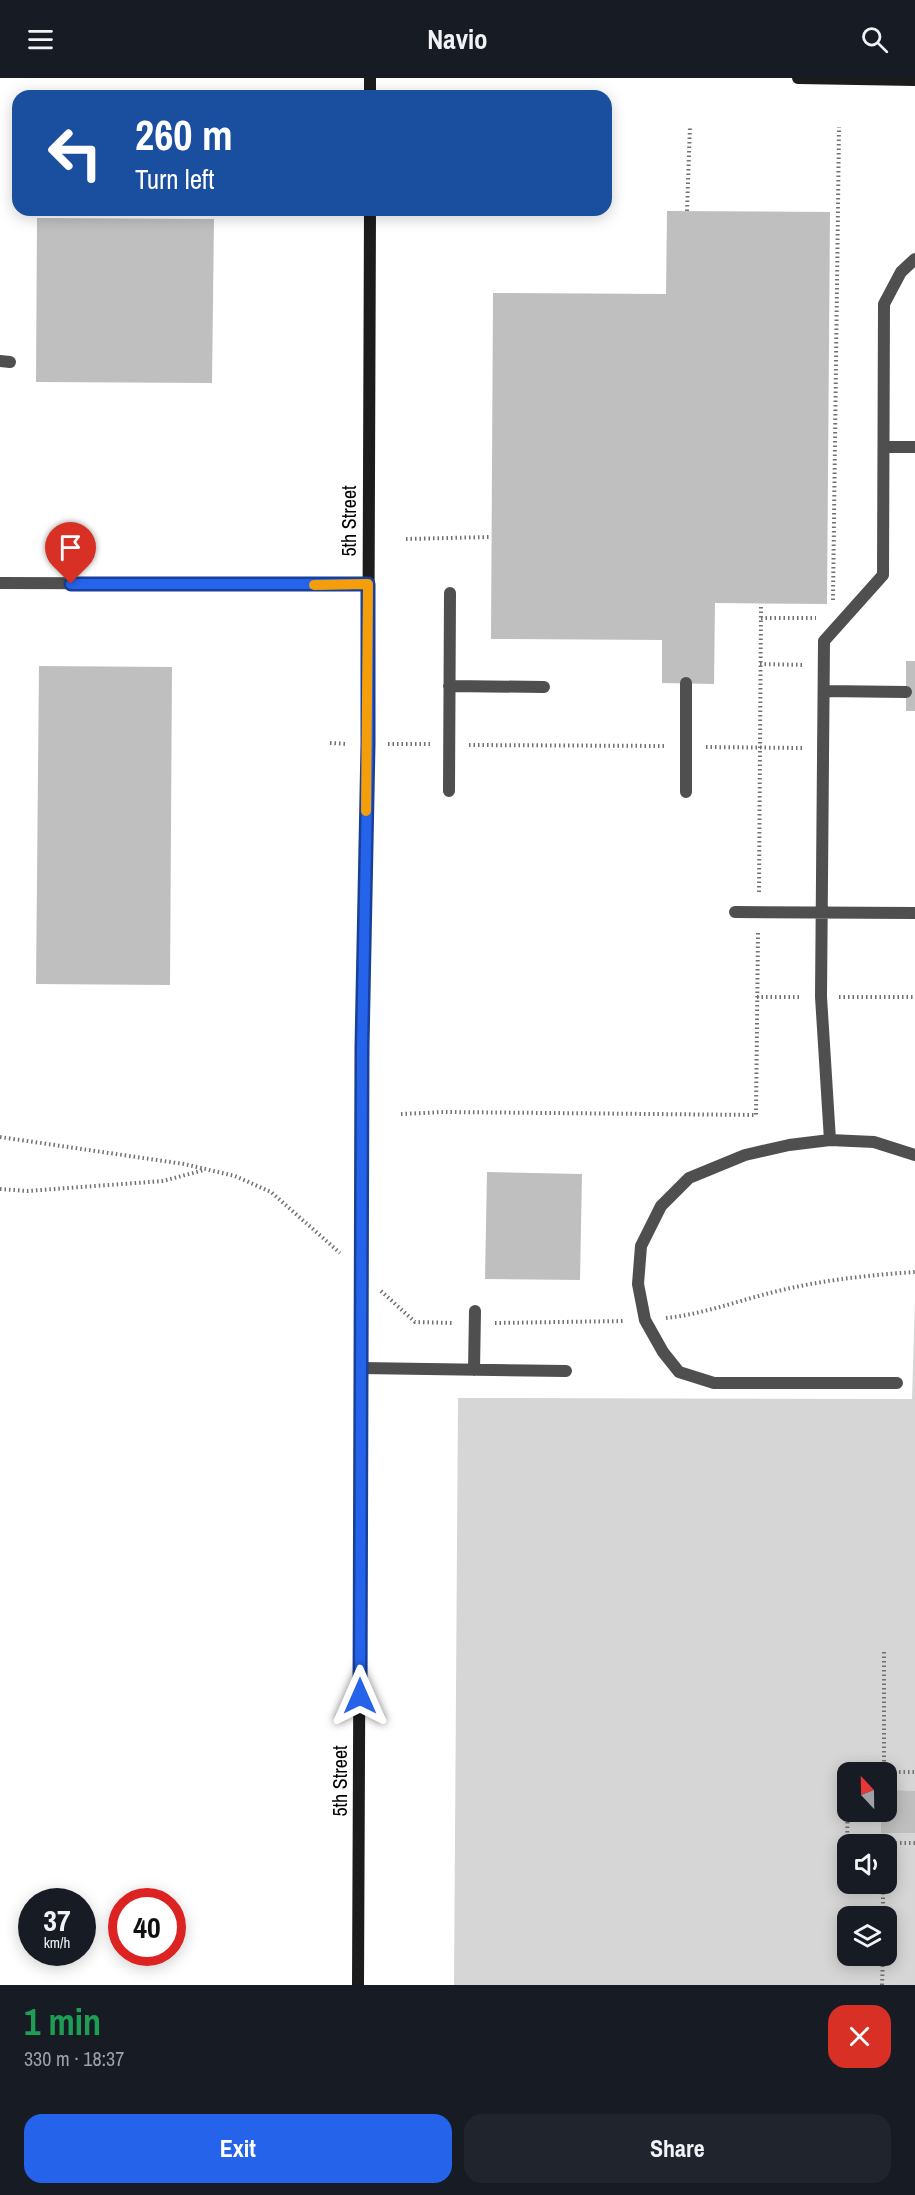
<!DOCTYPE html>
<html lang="en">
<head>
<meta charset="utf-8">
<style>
	body { margin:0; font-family:"Archivo Narrow",sans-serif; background:#20242c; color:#f1f3f6; height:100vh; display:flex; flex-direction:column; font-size:22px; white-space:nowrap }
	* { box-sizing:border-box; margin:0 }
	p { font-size:20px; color:#9ea1a6 }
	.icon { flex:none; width:33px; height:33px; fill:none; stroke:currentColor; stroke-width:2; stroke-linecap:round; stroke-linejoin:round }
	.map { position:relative; height:1907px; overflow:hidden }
	.side { display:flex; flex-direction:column; background:#171b24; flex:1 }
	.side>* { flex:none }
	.guide { position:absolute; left:12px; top:12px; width:600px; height:126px; border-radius:18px; box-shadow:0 3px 15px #0003; background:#1a4fa0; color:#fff; overflow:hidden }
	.needle { width:39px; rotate:338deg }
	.buttons { position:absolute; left:837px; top:1684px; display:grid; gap:12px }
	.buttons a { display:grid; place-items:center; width:60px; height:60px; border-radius:12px; background:#171b24; box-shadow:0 3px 15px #0003; font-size:30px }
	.speed { position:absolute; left:18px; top:1810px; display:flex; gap:12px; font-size:30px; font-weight:700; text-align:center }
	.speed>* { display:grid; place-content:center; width:78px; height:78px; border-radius:50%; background:#171b24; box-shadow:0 3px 15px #0003; line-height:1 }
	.speed small { font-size:15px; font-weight:400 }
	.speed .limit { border:9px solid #d22; background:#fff; color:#111 }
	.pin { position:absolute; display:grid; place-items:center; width:51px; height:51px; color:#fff; margin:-62px -26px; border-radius:50% 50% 50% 0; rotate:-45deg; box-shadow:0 0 6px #0007 }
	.pin .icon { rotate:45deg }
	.me { position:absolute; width:66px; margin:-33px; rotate:0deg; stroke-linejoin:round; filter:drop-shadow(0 0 4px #0008) }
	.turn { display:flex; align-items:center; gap:21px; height:126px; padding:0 24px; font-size:27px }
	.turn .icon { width:78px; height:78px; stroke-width:2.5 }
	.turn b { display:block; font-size:42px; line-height:51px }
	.round { display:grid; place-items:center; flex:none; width:63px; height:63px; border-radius:18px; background:#20242c }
	.overview { display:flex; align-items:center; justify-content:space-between; height:102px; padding:0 24px }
	h1 { font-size:36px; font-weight:700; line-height:45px; color:#1e9e55 }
	.cta { display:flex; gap:12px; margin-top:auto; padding:12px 24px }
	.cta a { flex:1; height:69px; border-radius:18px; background:#2563eb; color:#fff; font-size:24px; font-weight:700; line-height:69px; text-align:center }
	.cta a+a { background:#20242c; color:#f1f3f6 }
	header { display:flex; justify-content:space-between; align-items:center; height:78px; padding:0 24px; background:#171b24; font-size:27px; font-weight:700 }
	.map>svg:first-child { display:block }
	.green { fill:#d6d6d6; fill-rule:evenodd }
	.building { fill:#bfbfbf }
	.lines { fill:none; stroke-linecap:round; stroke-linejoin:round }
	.path { stroke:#717171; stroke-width:4; stroke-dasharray:1.5 3; stroke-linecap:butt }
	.lane { stroke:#4f4f4f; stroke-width:12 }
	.secondary { stroke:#1c1c1c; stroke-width:12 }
	.route-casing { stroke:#184099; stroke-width:15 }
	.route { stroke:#2563eb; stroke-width:10 }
	.slow { stroke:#f59e0b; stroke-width:10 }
	.labels { text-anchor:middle; stroke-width:6; stroke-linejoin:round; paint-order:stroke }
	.street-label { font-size:20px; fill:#000; stroke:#fff }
</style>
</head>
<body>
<header><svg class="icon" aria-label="menu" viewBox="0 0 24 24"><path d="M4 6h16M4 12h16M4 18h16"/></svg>Navio<svg class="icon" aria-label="search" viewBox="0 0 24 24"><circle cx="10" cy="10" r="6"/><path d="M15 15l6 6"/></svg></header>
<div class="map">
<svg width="915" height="1907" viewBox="0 0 915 1907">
	<rect width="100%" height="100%" fill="#fff"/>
	<path class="green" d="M915,1220v687h-461l4,-587 454,1zM848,1695h38v39h-38zM848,1767h38v39h-38zM848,1839h38v39h-38z"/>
	<path class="building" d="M667,133l163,1 -3,392 -112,-1 -1,81 -52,-1v-43l-171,-1 2,-346 173,1z
		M37,140l177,1 -2,164 -176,-1z
		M906,583h9v50h-9z
		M39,588l133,1 -2,318 -134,-1z
		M487,1094l95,2 -2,106 -95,-1z
		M886,1712l29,1v42h-34v-21h5z"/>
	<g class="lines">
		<path class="path" d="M687,133l3,-85
			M406,461l85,-2
			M833,522l6,-473
			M761,540h55
			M760,586l44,1
			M330,665l17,1
			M388,666h43
			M469,667l196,1
			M706,669l97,1
			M759,814l2,-288
			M757,919h45
			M839,919h76
			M401,1036l44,-2 311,3 2,-182
			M0,1059l184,27 51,12 36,16 69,61
			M0,1111l27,2 136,-10 41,-11
			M381,1213l34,31 39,1
			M666,1240c38,-4 74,-18 112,-27 45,-11 91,-16 137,-19
			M495,1245l130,-2
			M884,1574v120h31
			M848,1717l-1,49 36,-1
			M883,1766v-1h32
			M883,1839v-33
			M882,1907l1,-29"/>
		<path class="lane" d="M0,283l10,1
			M884,369h31
			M0,505l368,1
			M686,605v109
			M449,608l95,1
			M824,613l82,1
			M449,713l1,-198
			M735,834l180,1
			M830,1062l-9,-143 3,-356 59,-66 1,-271 17,-32 14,-13
			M361,1290l205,3
			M474,1292l1,-59
			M897,1305h-183l-35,-11 -16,-20 -18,-32 -7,-36 3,-38 20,-40 28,-28 56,-23 44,-10 41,-5 44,2 41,13"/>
		<path class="secondary" d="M370,0v18
			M798,0l117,2
			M358,1907l4,-915 6,-326 2,-534"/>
	</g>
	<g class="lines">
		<g class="route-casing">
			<path id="route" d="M71,506h297v160l-6,303 -2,649"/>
		</g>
		<use href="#route" class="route"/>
		<path class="slow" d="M314,507l54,-1 -2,227"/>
	</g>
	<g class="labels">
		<g class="street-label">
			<text transform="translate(349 443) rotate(-90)" y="7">5th Street</text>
			<text transform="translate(340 1703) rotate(-90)" y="7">5th Street</text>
		</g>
	</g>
</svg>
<div class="buttons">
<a><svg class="needle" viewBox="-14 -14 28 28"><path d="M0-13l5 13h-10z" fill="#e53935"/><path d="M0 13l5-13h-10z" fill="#9ea1a6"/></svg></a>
<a><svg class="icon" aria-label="sound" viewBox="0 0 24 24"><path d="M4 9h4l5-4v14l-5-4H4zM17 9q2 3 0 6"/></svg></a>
<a><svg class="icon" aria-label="layers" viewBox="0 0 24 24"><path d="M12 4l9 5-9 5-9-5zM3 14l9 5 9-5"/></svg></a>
</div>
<div class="speed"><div>37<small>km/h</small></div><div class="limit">40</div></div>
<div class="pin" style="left:71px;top:506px;background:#d93025"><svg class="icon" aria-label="arrive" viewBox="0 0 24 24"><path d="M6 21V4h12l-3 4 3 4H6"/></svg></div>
<svg class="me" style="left:360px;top:1618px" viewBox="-20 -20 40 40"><path d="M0-17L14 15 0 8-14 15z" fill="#2563eb" stroke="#fff" stroke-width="4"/></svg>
<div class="guide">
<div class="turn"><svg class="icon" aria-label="left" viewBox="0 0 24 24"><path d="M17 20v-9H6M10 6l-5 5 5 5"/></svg><div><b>260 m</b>Turn left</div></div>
</div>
</div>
<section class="side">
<div class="overview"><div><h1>1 min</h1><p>330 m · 18:37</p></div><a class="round" style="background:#d93025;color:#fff"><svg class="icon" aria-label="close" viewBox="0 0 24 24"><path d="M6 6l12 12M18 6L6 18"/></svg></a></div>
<div class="cta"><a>Exit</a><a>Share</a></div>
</section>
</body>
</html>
